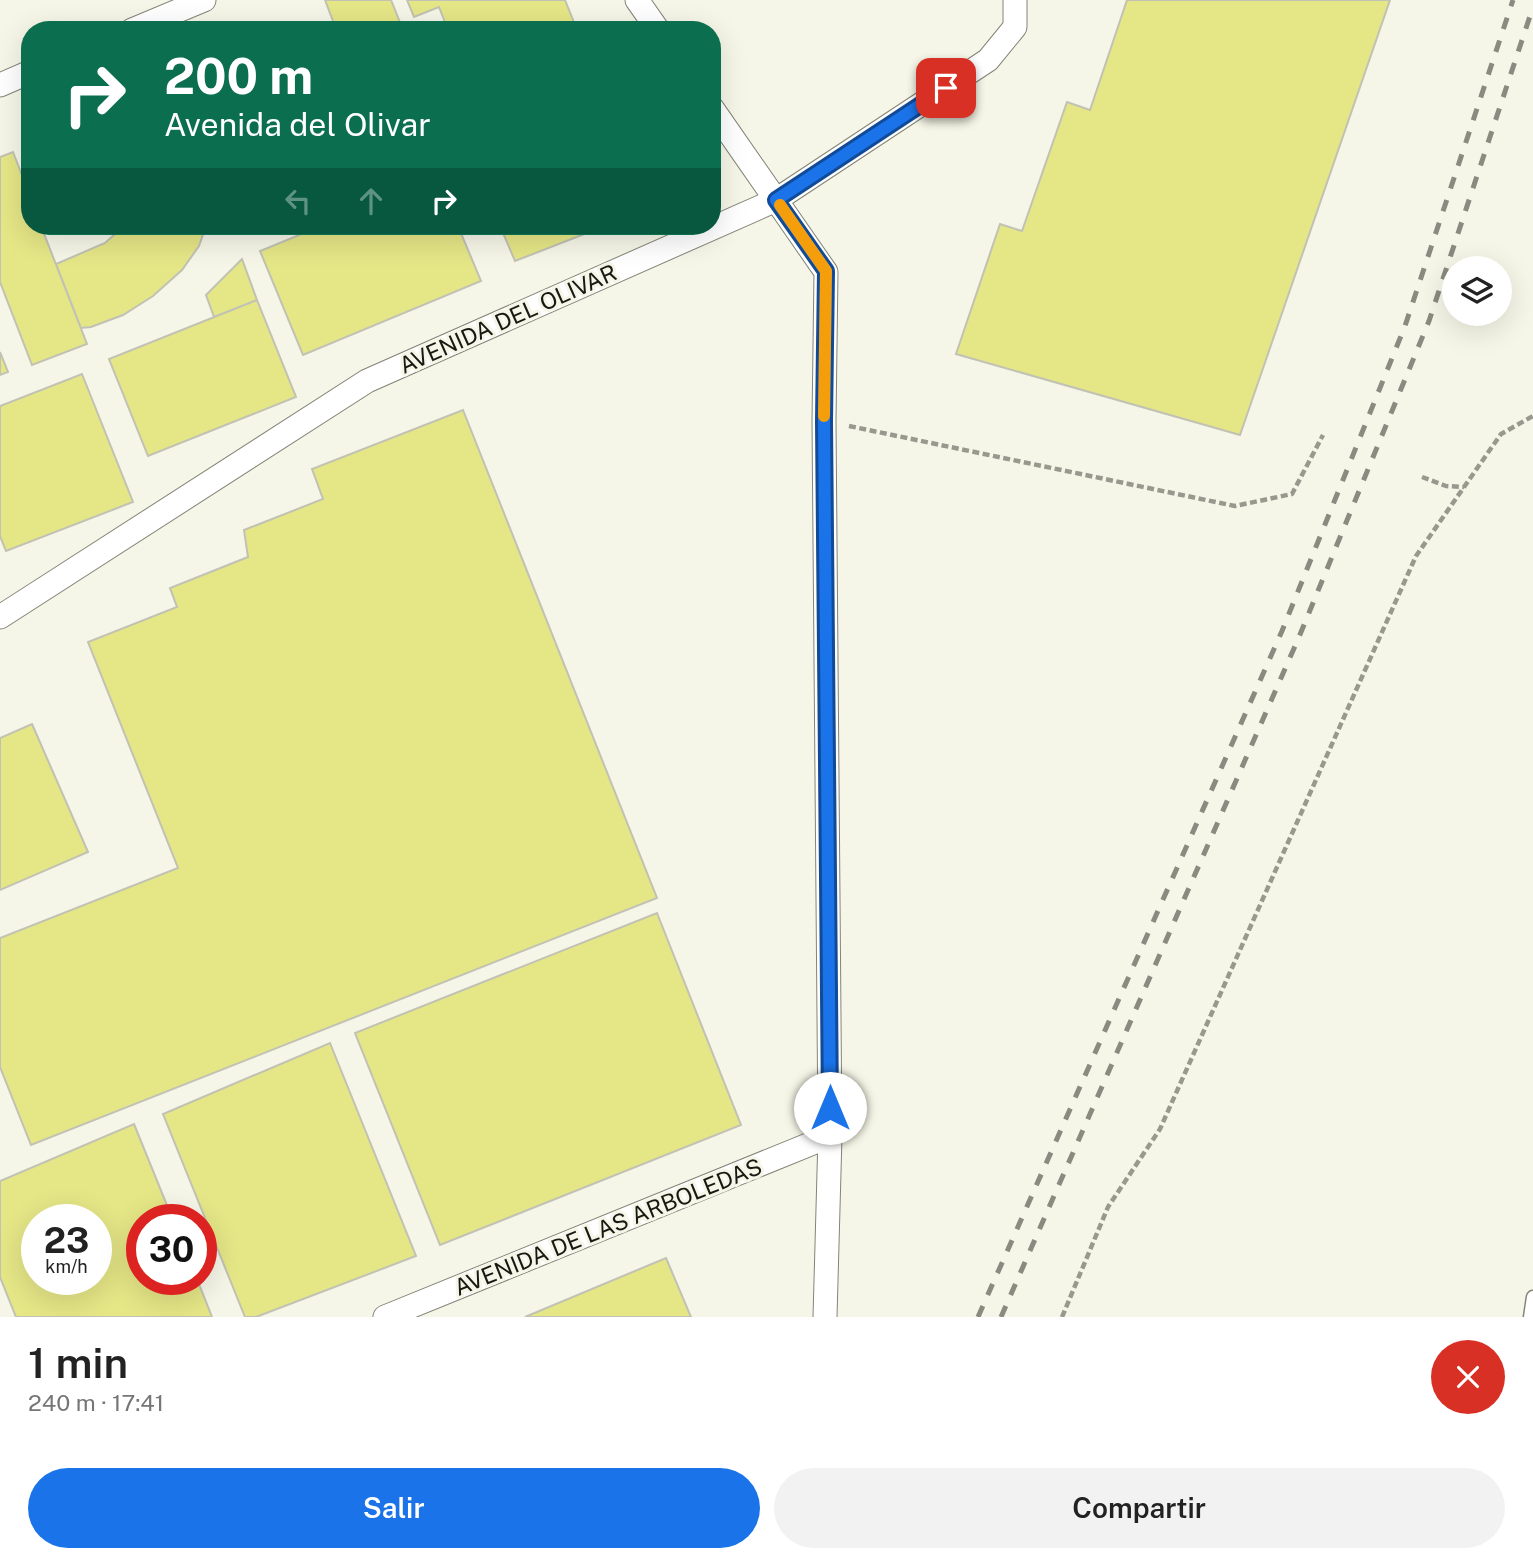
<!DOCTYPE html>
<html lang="es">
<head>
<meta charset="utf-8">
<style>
	body { margin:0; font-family:"Public Sans",sans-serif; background:#f2f2f2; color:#222; height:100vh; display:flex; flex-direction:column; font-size:26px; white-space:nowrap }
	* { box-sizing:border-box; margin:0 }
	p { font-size:23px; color:#767676 }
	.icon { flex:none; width:38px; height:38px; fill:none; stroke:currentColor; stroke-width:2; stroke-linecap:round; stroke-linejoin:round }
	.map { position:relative; height:1317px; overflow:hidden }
	.panel { display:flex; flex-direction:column; background:#fff; flex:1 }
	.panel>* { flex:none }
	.top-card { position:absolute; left:21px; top:21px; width:700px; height:214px; border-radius:28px; box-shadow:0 7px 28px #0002; background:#0b6e4f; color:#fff; overflow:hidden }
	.tools { position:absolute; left:1442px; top:256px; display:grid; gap:14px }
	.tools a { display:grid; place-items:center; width:70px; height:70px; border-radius:50%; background:#fff; box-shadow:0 7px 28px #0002; font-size:35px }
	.speed { position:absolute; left:21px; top:1204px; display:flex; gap:14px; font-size:35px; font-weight:700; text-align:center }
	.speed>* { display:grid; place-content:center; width:91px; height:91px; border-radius:50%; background:#fff; box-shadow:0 7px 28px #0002; line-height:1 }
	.speed small { font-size:18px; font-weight:400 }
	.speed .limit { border:10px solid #d22; background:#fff; color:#111 }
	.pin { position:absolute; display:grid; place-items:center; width:60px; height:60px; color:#fff; margin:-30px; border-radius:14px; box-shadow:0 4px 10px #0006 }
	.me { position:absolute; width:77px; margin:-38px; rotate:0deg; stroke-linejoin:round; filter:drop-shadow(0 0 5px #0008) }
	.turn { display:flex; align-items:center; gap:24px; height:147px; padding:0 28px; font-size:32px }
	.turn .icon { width:91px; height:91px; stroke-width:2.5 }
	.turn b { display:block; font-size:49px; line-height:60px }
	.lanes { display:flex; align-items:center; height:66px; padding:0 28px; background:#0003; justify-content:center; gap:35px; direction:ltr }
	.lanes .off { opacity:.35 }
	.round { display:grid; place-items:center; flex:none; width:74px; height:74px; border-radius:37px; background:#f2f2f2 }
	.overview { display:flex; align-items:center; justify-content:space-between; height:119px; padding:0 28px }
	h1 { font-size:42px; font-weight:600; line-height:52px }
	.primary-button { display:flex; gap:14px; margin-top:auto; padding:14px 28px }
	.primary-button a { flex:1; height:80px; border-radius:42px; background:#1a73e8; color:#fff; font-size:28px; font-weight:600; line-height:80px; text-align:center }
	.primary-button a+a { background:#f2f2f2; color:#222 }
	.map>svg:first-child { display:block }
	.building { fill:#e5e686; stroke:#c1c2b4; stroke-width:2; fill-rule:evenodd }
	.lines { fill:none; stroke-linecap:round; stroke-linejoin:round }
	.service-casing { stroke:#838477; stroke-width:15 }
	.minor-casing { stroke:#838477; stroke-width:25 }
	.path { stroke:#98988e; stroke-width:4.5; stroke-dasharray:7 3.5; stroke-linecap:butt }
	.service { stroke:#fff; stroke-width:12 }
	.minor { stroke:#fff; stroke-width:23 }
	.rail { stroke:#8a8a81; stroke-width:5; stroke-dasharray:12 12; stroke-linecap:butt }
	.route-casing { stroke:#114b97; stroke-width:18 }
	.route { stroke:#1a73e8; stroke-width:12 }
	.slow { stroke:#f59e0b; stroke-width:12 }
	.labels { text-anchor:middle; stroke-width:6; stroke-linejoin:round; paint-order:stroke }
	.street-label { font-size:23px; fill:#191914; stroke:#f6f6e8 }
</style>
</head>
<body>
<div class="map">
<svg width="1533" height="1317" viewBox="0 0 1533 1317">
	<rect width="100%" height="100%" fill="#f6f6e8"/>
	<path class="building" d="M325,0h66l12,30h-46l-3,-8 -18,7z
		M407,0h158l12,30h-129l-9,-23 -25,10z
		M1127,0h263l-150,435 -284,-81 44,-130 22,7 45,-129 23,8z
		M13,152l17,44v30h11l46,118 -55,21 -32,-83v-125z
		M124,226h82l-7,20 -17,24 -29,26 -30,19 -32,12 -10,1 -25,-64 49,-21z
		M321,226h137l23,55 -178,74 -43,-104z
		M500,226h105l-90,35z
		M242,259l15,41 -43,17 -8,-22z
		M257,300l39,97 -148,59 -39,-97z
		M0,352l8,20 -8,3z
		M82,374l51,128 -127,49 -6,-15v-130z
		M463,410l194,488 -626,247 -31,-78v-129l178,-70 -90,-226 89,-35 -7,-19 78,-31 -4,-27 79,-31 -11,-30z
		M32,724l56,128 -88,38v-152z
		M657,913l84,212 -301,120 -85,-212z
		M330,1043l86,213 -160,61h-11l-82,-203z
		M134,1124l39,96h-31v59h55l15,38h-196l-16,-40v-96zM37,1220h59v59h-59z
		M666,1258l25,59h-166z"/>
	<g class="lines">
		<g class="service-casing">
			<path id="service" d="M1530,1317l3,-20"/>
		</g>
		<g class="minor-casing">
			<path id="minor" d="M637,0l21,30
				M132,30l72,-30
				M0,85l30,-13
				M712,108l114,164 -2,149 6,715 -5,181
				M0,617l367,-236 409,-181 212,-140 27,-33v-27
				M385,1317l445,-181"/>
		</g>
		<path class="path" d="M849,426l386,80 57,-12 31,-59
			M1422,477l24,9 18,1
			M1062,1317l46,-110 52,-78 256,-573 85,-122 32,-18"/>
		<use href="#service" class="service"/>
		<use href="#minor" class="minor"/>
		<path class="rail" d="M978,1317l304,-686 123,-305 108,-326
			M1001,1317l298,-680 130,-316 104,-314"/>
	</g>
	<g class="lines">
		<g class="route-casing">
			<path id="route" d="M830,1108l-6,-687 2,-150 -50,-71 170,-112"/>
		</g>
		<use href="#route" class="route"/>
		<path class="slow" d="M780,205l46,66 -2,145"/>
	</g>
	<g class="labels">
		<g class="street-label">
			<text transform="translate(508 319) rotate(-24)" y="8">AVENIDA DEL OLIVAR</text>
			<text transform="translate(608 1227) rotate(-22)" y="8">AVENIDA DE LAS ARBOLEDAS</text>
		</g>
	</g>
</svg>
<div class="tools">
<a><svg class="icon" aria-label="layers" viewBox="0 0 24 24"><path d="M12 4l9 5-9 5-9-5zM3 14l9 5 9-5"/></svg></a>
</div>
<div class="speed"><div>23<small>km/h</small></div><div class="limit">30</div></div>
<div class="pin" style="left:946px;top:88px;background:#d93025"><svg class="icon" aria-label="arrive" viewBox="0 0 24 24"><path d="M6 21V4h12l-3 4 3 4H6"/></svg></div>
<svg class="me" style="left:830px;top:1108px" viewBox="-20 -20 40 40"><circle r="19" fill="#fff"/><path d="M0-13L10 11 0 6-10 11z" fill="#1a73e8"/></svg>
<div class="top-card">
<div class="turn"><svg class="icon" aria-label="right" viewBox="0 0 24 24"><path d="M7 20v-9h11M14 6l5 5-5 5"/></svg><div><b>200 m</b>Avenida del Olivar</div></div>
<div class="lanes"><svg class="icon off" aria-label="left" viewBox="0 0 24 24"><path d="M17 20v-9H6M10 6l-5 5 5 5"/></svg><svg class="icon off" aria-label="ahead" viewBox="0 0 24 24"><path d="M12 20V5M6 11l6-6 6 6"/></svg><svg class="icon" aria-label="right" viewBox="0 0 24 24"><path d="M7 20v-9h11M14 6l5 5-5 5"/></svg></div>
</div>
</div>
<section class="panel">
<div class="overview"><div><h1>1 min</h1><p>240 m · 17:41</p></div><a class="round" style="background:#d93025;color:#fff"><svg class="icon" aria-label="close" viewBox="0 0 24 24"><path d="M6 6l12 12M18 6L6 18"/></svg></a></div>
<div class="primary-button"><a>Salir</a><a>Compartir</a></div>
</section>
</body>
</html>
